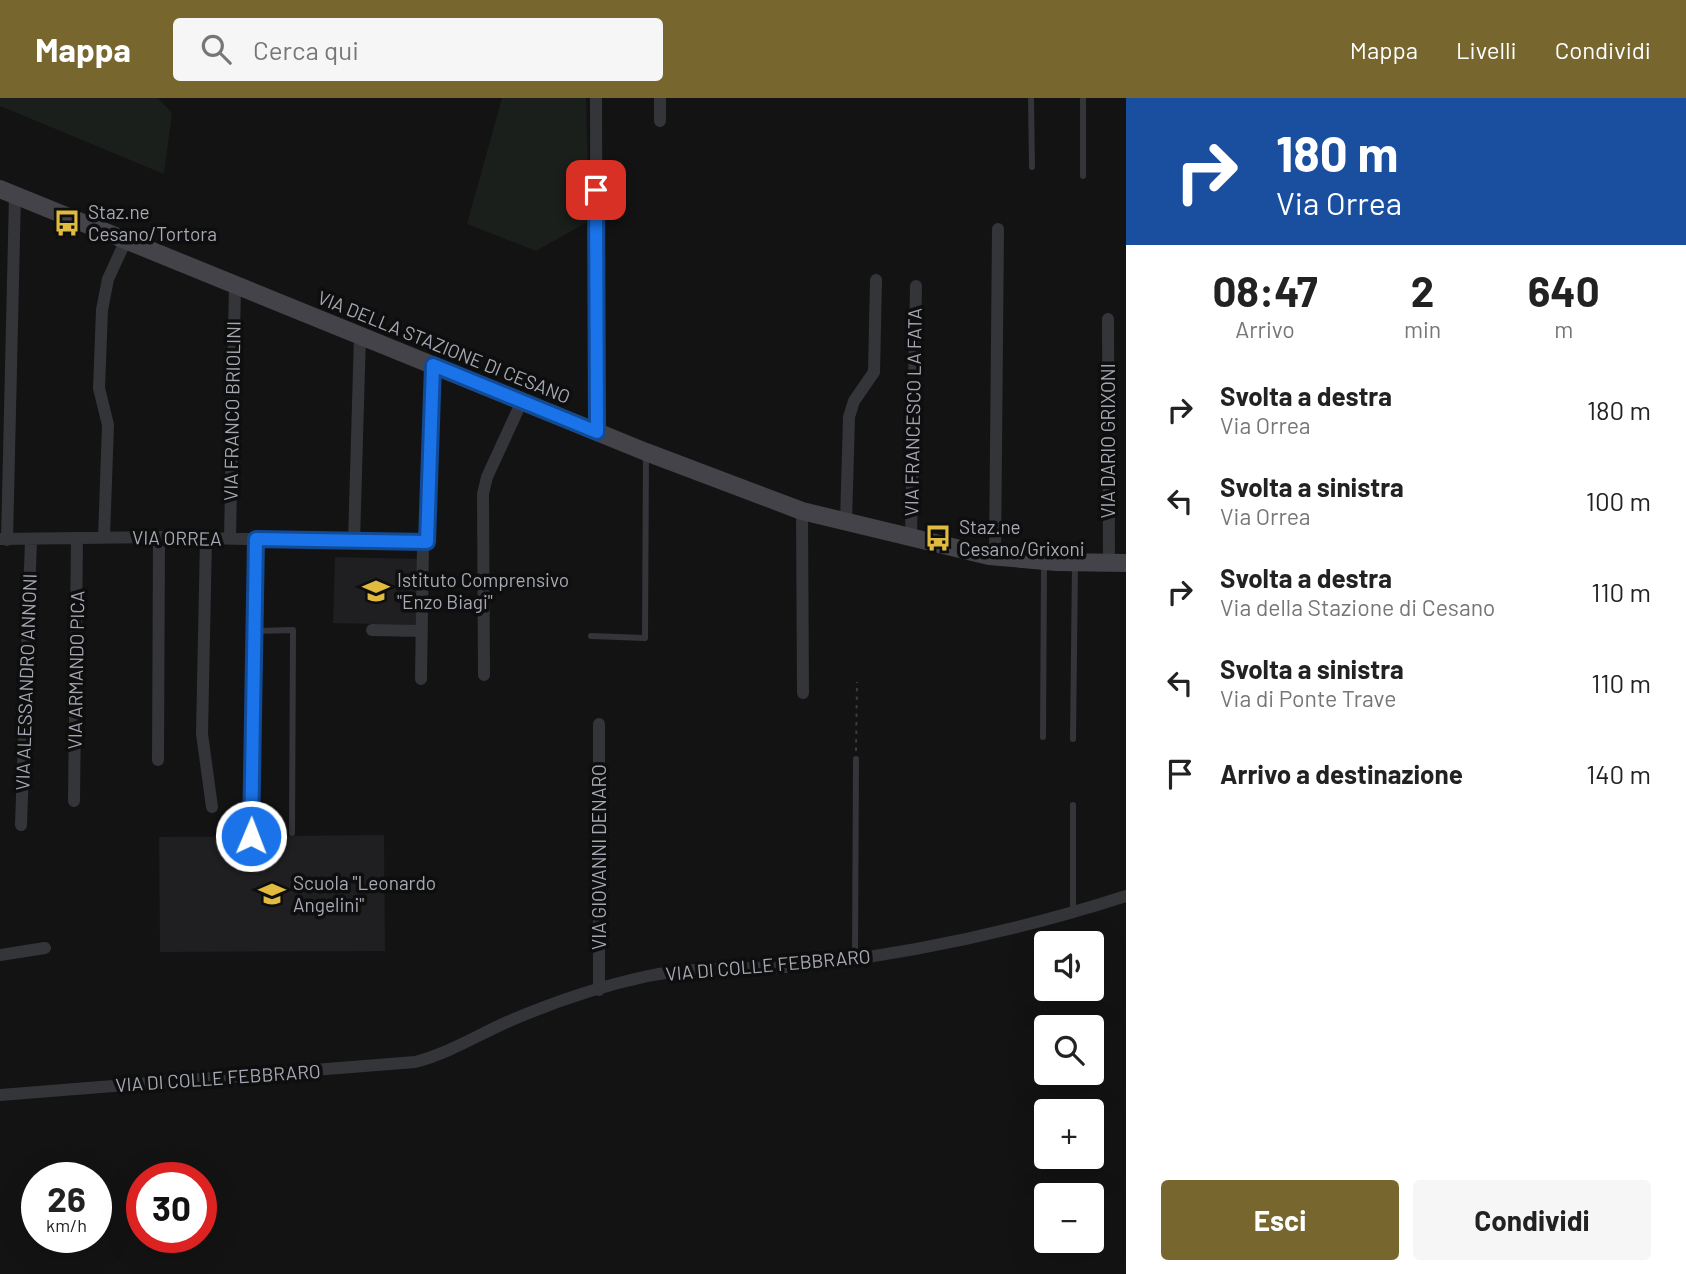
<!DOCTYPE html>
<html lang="it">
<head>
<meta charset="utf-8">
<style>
	body { margin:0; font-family:Barlow,sans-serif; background:#f6f6f6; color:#222; height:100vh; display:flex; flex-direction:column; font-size:26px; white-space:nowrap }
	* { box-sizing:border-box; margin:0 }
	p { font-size:23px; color:#767676 }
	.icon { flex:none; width:38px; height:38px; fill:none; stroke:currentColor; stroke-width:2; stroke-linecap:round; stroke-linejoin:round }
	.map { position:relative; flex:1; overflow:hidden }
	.details { display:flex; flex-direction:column; background:#fff; width:560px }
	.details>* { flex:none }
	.banner { background:#1a4fa0; color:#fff; overflow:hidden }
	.tools { position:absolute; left:1034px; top:833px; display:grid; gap:14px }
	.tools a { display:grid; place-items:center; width:70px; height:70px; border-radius:7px; background:#fff; box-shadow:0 7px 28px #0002; font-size:35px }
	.speed { position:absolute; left:21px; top:1064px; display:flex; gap:14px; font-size:35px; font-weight:700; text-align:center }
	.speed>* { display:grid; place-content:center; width:91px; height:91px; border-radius:50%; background:#fff; box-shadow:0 7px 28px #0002; line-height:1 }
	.speed small { font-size:18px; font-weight:400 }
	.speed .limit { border:10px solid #d22; background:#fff; color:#111 }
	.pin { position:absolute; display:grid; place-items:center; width:60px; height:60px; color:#fff; margin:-30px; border-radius:14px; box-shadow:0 4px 10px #0006 }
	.me { position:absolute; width:77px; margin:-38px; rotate:1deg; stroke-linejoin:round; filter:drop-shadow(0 0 5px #0008) }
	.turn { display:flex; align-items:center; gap:24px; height:147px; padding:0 35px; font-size:32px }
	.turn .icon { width:91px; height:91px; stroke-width:2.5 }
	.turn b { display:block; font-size:49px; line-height:60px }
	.eta { display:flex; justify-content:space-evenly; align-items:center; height:119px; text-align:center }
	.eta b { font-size:42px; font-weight:700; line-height:49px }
	.primary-button { display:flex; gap:14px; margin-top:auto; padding:14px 35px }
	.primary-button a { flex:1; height:80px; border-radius:7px; background:#77672f; color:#fff; font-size:28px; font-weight:700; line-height:80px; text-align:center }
	.primary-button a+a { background:#f6f6f6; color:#222 }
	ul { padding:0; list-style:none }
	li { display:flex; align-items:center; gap:21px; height:91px; padding:0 35px }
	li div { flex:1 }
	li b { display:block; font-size:26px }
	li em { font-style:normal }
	header { display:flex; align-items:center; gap:42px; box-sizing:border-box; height:98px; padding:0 35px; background:#77672f; color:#fff }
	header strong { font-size:33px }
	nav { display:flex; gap:38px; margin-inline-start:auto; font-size:24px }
	.search { width:490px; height:63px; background:#f6f6f6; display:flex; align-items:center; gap:18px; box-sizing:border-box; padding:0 24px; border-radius:7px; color:#767676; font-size:26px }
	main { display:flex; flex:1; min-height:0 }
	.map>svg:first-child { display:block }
	.built { fill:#1f1f21 }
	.green { fill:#1a1f1b }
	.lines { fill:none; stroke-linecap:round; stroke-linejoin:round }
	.path { stroke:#3a3b40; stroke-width:2; stroke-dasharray:3.5 5; stroke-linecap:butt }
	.lane { stroke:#343539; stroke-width:6 }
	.street { stroke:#343539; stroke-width:12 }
	.secondary { stroke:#434349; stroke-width:18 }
	.route-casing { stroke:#114b97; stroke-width:18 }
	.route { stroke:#1a73e8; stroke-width:12 }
	.labels { text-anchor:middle; stroke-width:7; stroke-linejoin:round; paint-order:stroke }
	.poi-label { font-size:19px; fill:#a6a9b3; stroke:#0e0e0f; text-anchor:start }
	.street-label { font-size:19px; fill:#a6a9b3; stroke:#0e0e0f }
</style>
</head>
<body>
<header>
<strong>Mappa</strong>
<div class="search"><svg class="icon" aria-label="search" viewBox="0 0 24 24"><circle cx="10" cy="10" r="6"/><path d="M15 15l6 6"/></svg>Cerca qui</div>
<nav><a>Mappa</a><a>Livelli</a><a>Condividi</a></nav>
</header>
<main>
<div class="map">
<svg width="1126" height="1176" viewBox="0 0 1126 1176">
	<rect width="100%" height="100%" fill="#131314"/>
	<path class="built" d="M335,459l85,2 -2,66 -85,-2z
		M384,737l1,116 -225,1 -1,-115z"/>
	<path class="green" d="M0,0h158l14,15 -8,61 -164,-68z
		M502,0h84l3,123 -53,30 -69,-27z"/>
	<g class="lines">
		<path class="path" d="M856,653l1,-69"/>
		<path class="lane" d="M1031,0l1,69
			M1083,78v-78
			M255,533l38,-1 -1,203
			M591,538l54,2 1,-184
			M1043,639l1,-173
			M1073,641l2,-174
			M1073,707v107
			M855,861l1,-200"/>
		<path class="street" d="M596,0l1,334
			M660,0v23
			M1108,221l1,244
			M802,413l1,182
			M846,425l3,-106 5,-16 20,-29 2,-92
			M104,439l4,-112 -9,-37 3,-78 6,-31 18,-39
			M206,440l-4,196 10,73
			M230,440l5,-254
			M0,441l159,-2 267,6 3,-5 4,-173
			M911,441l5,-253
			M7,442l8,-345
			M354,444l6,-207
			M995,459l3,-328
			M372,532l50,1
			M484,577l-1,-181 4,-17 35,-76
			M421,581l2,-136
			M158,662l1,-223
			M74,703l3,-263
			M21,727l10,-285
			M251,738l5,-297
			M0,857l45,-7
			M599,892v-266
			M0,997l415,-33c34,-9 61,-26 92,-40 44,-19 94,-36 141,-46 54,-11 108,-5 163,-11 107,-13 213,-36 315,-69"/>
		<path class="secondary" d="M0,91l646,263 156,59 187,45 68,6 69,1"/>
	</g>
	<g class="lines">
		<g class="route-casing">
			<path id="route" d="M251,738l5,-297 171,3 6,-177 164,67 -1,-242"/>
		</g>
		<use href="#route" class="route"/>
	</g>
	<defs>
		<g id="bus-bare" transform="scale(2.1)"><path d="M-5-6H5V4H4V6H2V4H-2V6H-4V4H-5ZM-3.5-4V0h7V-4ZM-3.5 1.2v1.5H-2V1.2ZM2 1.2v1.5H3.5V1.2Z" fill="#e0bb3f" stroke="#0e0e0f" stroke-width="2.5" paint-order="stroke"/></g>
		<g id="school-bare" transform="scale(2.1)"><path d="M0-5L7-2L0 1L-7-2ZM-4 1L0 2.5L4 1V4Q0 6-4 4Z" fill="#e0bb3f" stroke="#0e0e0f" stroke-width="2.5" paint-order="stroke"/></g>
	</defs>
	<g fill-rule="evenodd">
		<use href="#bus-bare" x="67" y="125"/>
		<use href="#bus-bare" x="938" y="440"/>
		<use href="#school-bare" x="376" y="493"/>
		<use href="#school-bare" x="272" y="796"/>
	</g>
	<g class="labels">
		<g class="poi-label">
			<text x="88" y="121">Staz.ne<tspan x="88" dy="22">Cesano/Tortora</tspan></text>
			<text x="959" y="436">Staz.ne<tspan x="959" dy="22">Cesano/Grixoni</tspan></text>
			<text x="397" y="489">Istituto Comprensivo<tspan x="397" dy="22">"Enzo Biagi"</tspan></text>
			<text x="293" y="792">Scuola "Leonardo<tspan x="293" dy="22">Angelini"</tspan></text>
		</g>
		<g class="street-label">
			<text transform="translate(444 249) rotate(22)" y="7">VIA DELLA STAZIONE DI CESANO</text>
			<text transform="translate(232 313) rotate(-89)" y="7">VIA FRANCO BRIOLINI</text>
			<text transform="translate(913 314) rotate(-89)" y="7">VIA FRANCESCO LA FATA</text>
			<text transform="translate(1108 343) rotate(-90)" y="7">VIA DARIO GRIXONI</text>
			<text transform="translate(177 440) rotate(1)" y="7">VIA ORREA</text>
			<text transform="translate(76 572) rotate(-89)" y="7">VIA ARMANDO PICA</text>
			<text transform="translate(26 584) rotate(-88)" y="7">VIA ALESSANDRO ANNONI</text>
			<text transform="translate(599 759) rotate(-90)" y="7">VIA GIOVANNI DENARO</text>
			<text transform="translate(768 867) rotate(-5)" y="7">VIA DI COLLE FEBBRARO</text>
			<text transform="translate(218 980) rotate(-4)" y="7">VIA DI COLLE FEBBRARO</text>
		</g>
	</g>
</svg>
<div class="tools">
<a><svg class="icon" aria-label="sound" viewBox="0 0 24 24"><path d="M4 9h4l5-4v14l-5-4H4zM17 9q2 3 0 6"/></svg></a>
<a><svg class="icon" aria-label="search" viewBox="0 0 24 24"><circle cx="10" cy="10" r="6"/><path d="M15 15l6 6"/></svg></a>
<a>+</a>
<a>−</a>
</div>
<div class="speed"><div>26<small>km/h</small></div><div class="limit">30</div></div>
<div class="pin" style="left:596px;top:92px;background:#d93025"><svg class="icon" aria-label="arrive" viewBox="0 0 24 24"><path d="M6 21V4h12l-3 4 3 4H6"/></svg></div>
<svg class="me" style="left:251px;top:738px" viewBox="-20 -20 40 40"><circle r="17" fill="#1a73e8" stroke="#fff" stroke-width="3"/><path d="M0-11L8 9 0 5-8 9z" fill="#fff"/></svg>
</div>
<section class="details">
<div class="banner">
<div class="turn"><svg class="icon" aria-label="right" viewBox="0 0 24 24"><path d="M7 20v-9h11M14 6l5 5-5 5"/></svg><div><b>180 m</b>Via Orrea</div></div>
</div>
<div class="eta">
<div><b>08:47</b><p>Arrivo</p></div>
<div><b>2</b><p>min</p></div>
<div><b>640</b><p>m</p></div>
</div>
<ul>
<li><svg class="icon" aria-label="right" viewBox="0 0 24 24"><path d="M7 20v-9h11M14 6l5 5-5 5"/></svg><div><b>Svolta a destra</b><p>Via Orrea</p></div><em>180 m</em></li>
<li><svg class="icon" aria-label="left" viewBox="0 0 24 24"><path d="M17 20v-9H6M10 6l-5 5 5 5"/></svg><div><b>Svolta a sinistra</b><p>Via Orrea</p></div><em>100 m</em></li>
<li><svg class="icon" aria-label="right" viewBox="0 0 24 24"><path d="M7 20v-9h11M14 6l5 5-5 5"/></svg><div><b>Svolta a destra</b><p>Via della Stazione di Cesano</p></div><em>110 m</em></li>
<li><svg class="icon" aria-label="left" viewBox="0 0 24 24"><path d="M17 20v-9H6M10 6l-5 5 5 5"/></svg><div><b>Svolta a sinistra</b><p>Via di Ponte Trave</p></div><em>110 m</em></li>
<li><svg class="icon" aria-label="arrive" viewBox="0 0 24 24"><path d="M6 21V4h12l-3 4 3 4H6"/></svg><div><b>Arrivo a destinazione</b></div><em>140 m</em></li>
</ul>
<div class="primary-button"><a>Esci</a><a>Condividi</a></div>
</section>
</main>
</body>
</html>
